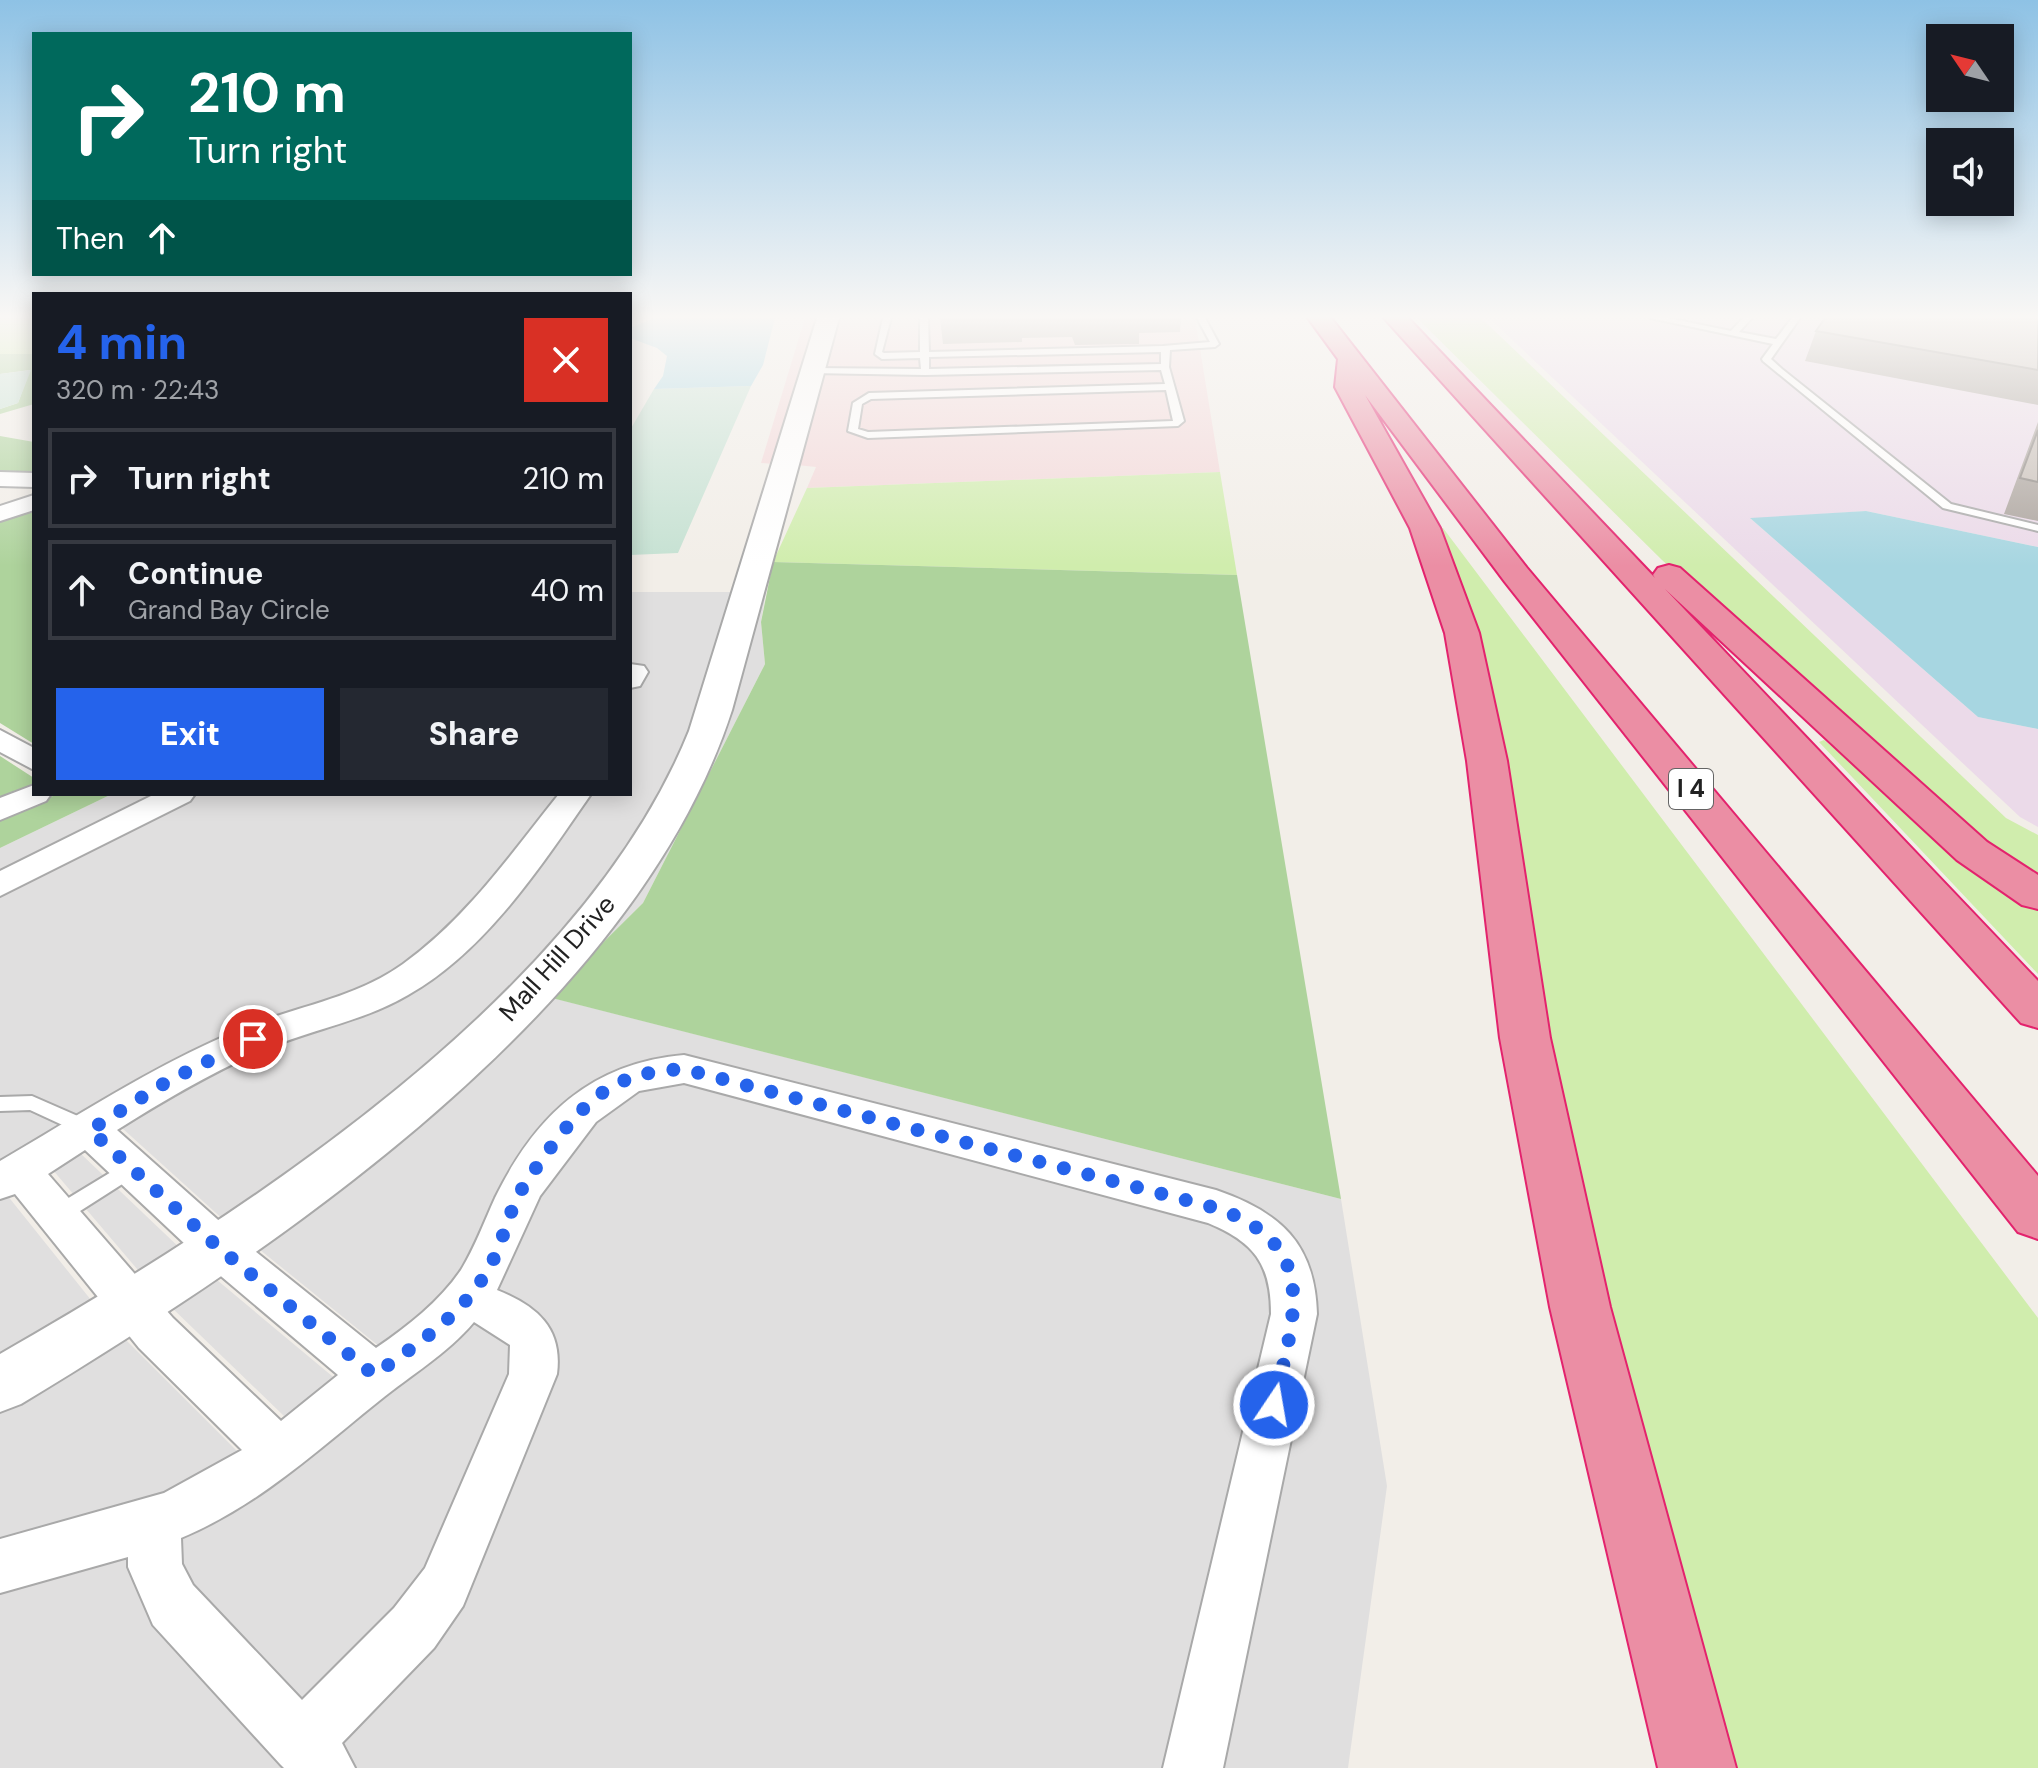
<!DOCTYPE html>
<html lang="en">
<head>
<meta charset="utf-8">
<style>
	body { margin:0; font-family:"DM Sans",sans-serif; background:#242831; color:#f1f3f6; height:100vh; display:flex; flex-direction:column; font-size:30px; white-space:nowrap }
	* { box-sizing:border-box; margin:0 }
	p { font-size:26px; color:#9ea1a6 }
	.icon { flex:none; width:44px; height:44px; fill:none; stroke:currentColor; stroke-width:2; stroke-linecap:round; stroke-linejoin:round }
	.map { position:relative; flex:1; overflow:hidden }
	.panel { position:absolute; left:32px; top:292px; width:600px; height:504px; display:flex; flex-direction:column; background:#171b24; border-radius:0px; box-shadow:0 4px 20px #0003 }
	.panel>* { flex:none }
	.top-card { position:absolute; left:32px; top:32px; width:600px; height:244px; border-radius:0px; box-shadow:0 4px 20px #0003; background:#00695c; color:#fff; overflow:hidden }
	.needle { width:52px; rotate:305deg }
	.tools { position:absolute; left:1926px; top:24px; display:grid; gap:16px }
	.tools a { display:grid; place-items:center; width:88px; height:88px; border-radius:0px; background:#171b24; box-shadow:0 4px 20px #0003; font-size:40px }
	.pin { position:absolute; display:grid; place-items:center; width:68px; height:68px; color:#fff; margin:-34px; border:4px solid #fff; border-radius:50%; box-shadow:0 2px 8px #0007 }
	.me { position:absolute; width:88px; margin:-44px; rotate:12deg; stroke-linejoin:round; filter:drop-shadow(0 0 6px #0008) }
	.turn { display:flex; align-items:center; gap:28px; height:168px; padding:0 24px; font-size:36px }
	.turn .icon { width:104px; height:104px; stroke-width:2.5 }
	.turn b { display:block; font-size:56px; line-height:68px }
	.then { display:flex; align-items:center; height:76px; padding:0 24px; background:#0003; gap:16px; font-size:30px }
	.round { display:grid; place-items:center; flex:none; width:84px; height:84px; border-radius:0px; background:#242831 }
	.overview { display:flex; align-items:center; justify-content:space-between; height:136px; padding:0 24px }
	h1 { font-size:48px; font-weight:800; line-height:60px; color:#2563eb }
	.action { display:flex; gap:16px; margin-top:auto; padding:16px 24px }
	.action a { flex:1; height:92px; border-radius:0px; background:#2563eb; color:#fff; font-size:32px; font-weight:800; line-height:92px; text-align:center }
	.action a+a { background:#242831; color:#f1f3f6 }
	ul { padding:0; list-style:none }
	li { display:flex; align-items:center; gap:24px; height:100px; margin:0 16px 12px; padding:0 8px; border:4px solid #363941; border-radius:0px }
	li div { flex:1 }
	li b { display:block; font-size:30px }
	li em { font-style:normal }
	.map>svg:first-child { display:block }
	.residential { fill:#e0dfdf }
	.commercial { fill:#f3d7d8 }
	.industrial { fill:#ebdae9 }
	.grass { fill:#d0edad }
	.forest { fill:#aed39c }
	.wetland { fill:#c5e1d2 }
	.water { fill:#a7d6e1 }
	.lines { fill:none; stroke-linecap:round; stroke-linejoin:round }
	.service-casing { stroke:#a9a9a9; stroke-width:4 }
	.minor-casing { stroke:#a9a9a9; stroke-width:4 }
	.tertiary-casing { stroke:#a9a9a9; stroke-width:4 }
	.motorway-casing { stroke:#e3236d; stroke-width:4 }
	.service { fill:#fff; fill-rule:evenodd }
	.minor { fill:#fff; fill-rule:evenodd }
	.tertiary { fill:#fff; fill-rule:evenodd }
	.motorway { fill:#eb8ea4; fill-rule:evenodd }
	.wall { fill:#aba39d }
	.building { fill:#c7beb7; stroke:#8b8580; stroke-width:2 }
	.route { stroke:#2563eb; stroke-width:14; stroke-dasharray:0 25.2 }
	.labels { text-anchor:middle; stroke-width:6; stroke-linejoin:round; paint-order:stroke }
	.shield { fill:#fff; stroke:#646464; stroke-width:2 }
	.shield-label { font-size:24px; font-weight:bold; fill:#222 }
	.street-label { font-size:26px; fill:#222; stroke:#fff }
</style>
</head>
<body>
<div class="map">
<svg width="2038" height="1768" viewBox="0 0 2038 1768">
	<rect width="100%" height="100%" fill="#f2eee8"/>
	<path class="residential" d="M630,592h104l-46,148 -33,68 -66,94 -52,60 -127,119 -184,141 -104,-94 -42,25 103,98 -40,25 -91,-107 -45,26 88,110 -95,57v-514l112,-54h518z
		M762,592h4l-5,30 4,42 -122,239 -94,94 792,202 46,287 -39,282h-1348v-360l120,-74 119,119 45,-37 -116,-112 43,-29 133,111 41,-35 -131,-106 368,-334 38,-52 46,-84 13,-32z"/>
	<path class="commercial" d="M805,318h14l-45,146 -13,-1z
		M838,318h357l25,154 -413,16 9,-21 -19,-2z"/>
	<path class="industrial" d="M1489,318h549v229l-172,-36 -115,8 227,198 60,12v98l-18,-10z"/>
	<path class="grass" d="M0,318h34v36h-34z
		M1417,318h64l525,500 32,17v46l-126,-90 -250,-231z
		M1220,472l17,103 -464,-13 34,-74z
		M1443,528l595,790v450h-305l-159,-559 -139,-680z
		M1824,740l109,91 105,78v65l-219,-232z"/>
	<path class="forest" d="M0,354h34v50l-34,10v-5l18,-6 12,-33 -30,4z
		M0,436l34,6v33l-34,-1z
		M34,507v237l-34,-21v-204z
		M773,562l464,13 104,624 -793,-202 95,-94 122,-239 -4,-42z
		M0,756l34,22v6l-34,16z
		M57,794h55l-112,54v-27z"/>
	<path class="wetland" d="M31,370l-13,33 -18,6v-35z
		M751,386l-73,167 -48,2v-125l24,-41z"/>
	<path class="water" d="M655,318h120l-12,47 -12,21 -97,3 9,-13 4,-20 -10,-8 -27,-10v-10z
		M1866,511l172,36v182l-60,-12 -228,-199z"/>
	<g class="lines">
		<g class="service-casing">
			<path id="service" d="M883,318h8l-9,34 2,1 36,-1v-34h8l1,34 234,-6 47,-4 -13,-24h8l14,26 -4,3 -45,3 -1,17 15,54 -6,5 -310,12 -20,-7 5,-28 16,-10 296,-9 -4,-14 -236,5 -115,-2 -1,-2 4,-3 108,1 -1,-11 -38,1 -7,-5zM1161,352v12l-232,5v-12zM1166,390l7,31 -305,11 -10,-3 4,-25 9,-5z
				M1650,318h18l63,13 12,-13h9l-13,14 37,7 16,-21h8l-29,41 11,10 169,135 87,21v6l-95,-23 -180,-147 -1,-2 11,-15z
				M32,1096l64,28 3,5 -3,5 -7,2 -7,-2 -52,-24 -30,1v-14z
				M131,1160l7,2 3,6 -3,6 -72,46 -7,2 -7,-2 -3,-6 3,-6z"/>
		</g>
		<g class="minor-casing">
			<path id="minor" d="M0,472l34,1v14l-34,-1z
				M34,495v15l-34,11v-15z
				M630,664l14,2 4,6 -8,14 -10,2z
				M0,730l34,18v22l-34,-18z
				M34,785v9h17l-5,7 -46,19v-22z
				M155,794h40l-5,7 -190,95v-25z
				M559,794h32c-49,71 -106,158 -183,201 -44,26 -95,34 -142,54 -52,22 -101,51 -149,81l118,105 141,113c32,-22 63,-46 85,-78 14,-23 23,-48 34,-72 40,-82 96,-135 189,-143l532,135c64,22 99,53 101,124l-94,454h-60l108,-454c0,-50 -17,-72 -63,-91l-524,-140 -45,8 -43,31 -56,74 -43,94c40,16 66,38 60,84l-94,232 -29,42 -92,95 13,25h-71l-4,-4 -127,-139 -25,-58v-10l-128,36v-54l164,-46 78,-43 -103,-102 -124,-154 -15,5v-38c77,-45 152,-94 234,-129 56,-25 119,-32 169,-68 63,-45 108,-110 156,-170zM85,1150l118,111 135,114 -57,46 -108,-103 -125,-144zM474,1322l36,23 -1,29 -84,194 -31,40 -92,92 -109,-115 -11,-21 -1,-26c78,-33 133,-85 198,-137 32,-26 68,-47 95,-79z"/>
		</g>
		<g class="tertiary-casing">
			<path id="tertiary" d="M817,318h22l-107,392c-97,300 -453,538 -711,694l-21,8v-58c242,-139 581,-355 689,-623z"/>
		</g>
		<g class="motorway-casing">
			<path id="motorway" d="M1308,318h23l196,250 511,608v63l-20,-7 -513,-650 -140,-187 75,133 39,105 28,128 43,277 60,269 126,461h-78l-108,-461 -50,-269 -33,-277 -22,-128 -35,-105 -75,-141 3,-28z
				M1384,318h24l247,260 -2,-3 5,-7 11,-3 11,3 307,274 51,33v34l-16,-4 -65,-45 -292,-271 373,392v47l-17,-5z"/>
		</g>
		<use href="#service" class="service"/>
		<use href="#minor" class="minor"/>
		<use href="#tertiary" class="tertiary"/>
		<use href="#motorway" class="motorway"/>
	</g>
	<path class="wall" d="M940,318h241l-1,14 -41,1v11l-64,1 -3,-8 -50,1v4l-79,2z
		M2038,318v87l-233,-44 11,-30z
		M2038,422v99l-34,-7z"/>
	<path class="building" d="M1825,318h213v52l-222,-39z
		M2038,430v52l-18,-4z"/>
	<linearGradient id="sky" x2="0" y2="1"><stop stop-color="#8ec2e5"/><stop offset="0.56" stop-color="#f9f7f5"/><stop offset="1" stop-color="#f9f7f5" stop-opacity="0"/></linearGradient>
	<rect width="2038" height="566" fill="url(#sky)"/>
	<g class="lines">
		<path class="route" d="M253,1039l-85,42 -78,49 129,118 155,127c42,-30 89,-60 115,-107 13,-23 18,-50 30,-74 11,-19 25,-37 38,-55 38,-48 64,-67 127,-70l532,139c108,38 77,110 58,197"/>
	</g>
	<g class="labels">
		<rect class="shield" x="1669" y="769" width="44" height="40" rx="6"/>
		<g class="shield-label">
			<text x="1691" y="797">I 4</text>
		</g>
		<g class="street-label">
			<text transform="translate(557 958) rotate(-48)" y="9">Mall Hill Drive</text>
		</g>
	</g>
</svg>
<div class="tools">
<a><svg class="needle" viewBox="-14 -14 28 28"><path d="M0-13l5 13h-10z" fill="#e53935"/><path d="M0 13l5-13h-10z" fill="#9ea1a6"/></svg></a>
<a><svg class="icon" aria-label="sound" viewBox="0 0 24 24"><path d="M4 9h4l5-4v14l-5-4H4zM17 9q2 3 0 6"/></svg></a>
</div>
<div class="pin" style="left:253px;top:1039px;background:#d93025"><svg class="icon" aria-label="arrive" viewBox="0 0 24 24"><path d="M6 21V4h12l-3 4 3 4H6"/></svg></div>
<svg class="me" style="left:1274px;top:1405px" viewBox="-20 -20 40 40"><circle r="17" fill="#2563eb" stroke="#fff" stroke-width="3"/><path d="M0-11L8 9 0 5-8 9z" fill="#fff"/></svg>
<div class="top-card">
<div class="turn"><svg class="icon" aria-label="right" viewBox="0 0 24 24"><path d="M7 20v-9h11M14 6l5 5-5 5"/></svg><div><b>210 m</b>Turn right</div></div>
<div class="then">Then<svg class="icon" aria-label="ahead" viewBox="0 0 24 24"><path d="M12 20V5M6 11l6-6 6 6"/></svg></div>
</div>
<section class="panel">
<div class="overview"><div><h1>4 min</h1><p>320 m · 22:43</p></div><a class="round" style="background:#d93025;color:#fff"><svg class="icon" aria-label="close" viewBox="0 0 24 24"><path d="M6 6l12 12M18 6L6 18"/></svg></a></div>
<ul>
<li><svg class="icon" aria-label="right" viewBox="0 0 24 24"><path d="M7 20v-9h11M14 6l5 5-5 5"/></svg><div><b>Turn right</b></div><em>210 m</em></li>
<li><svg class="icon" aria-label="ahead" viewBox="0 0 24 24"><path d="M12 20V5M6 11l6-6 6 6"/></svg><div><b>Continue</b><p>Grand Bay Circle</p></div><em>40 m</em></li>
</ul>
<div class="action"><a>Exit</a><a>Share</a></div>
</section>
</div>
</body>
</html>
